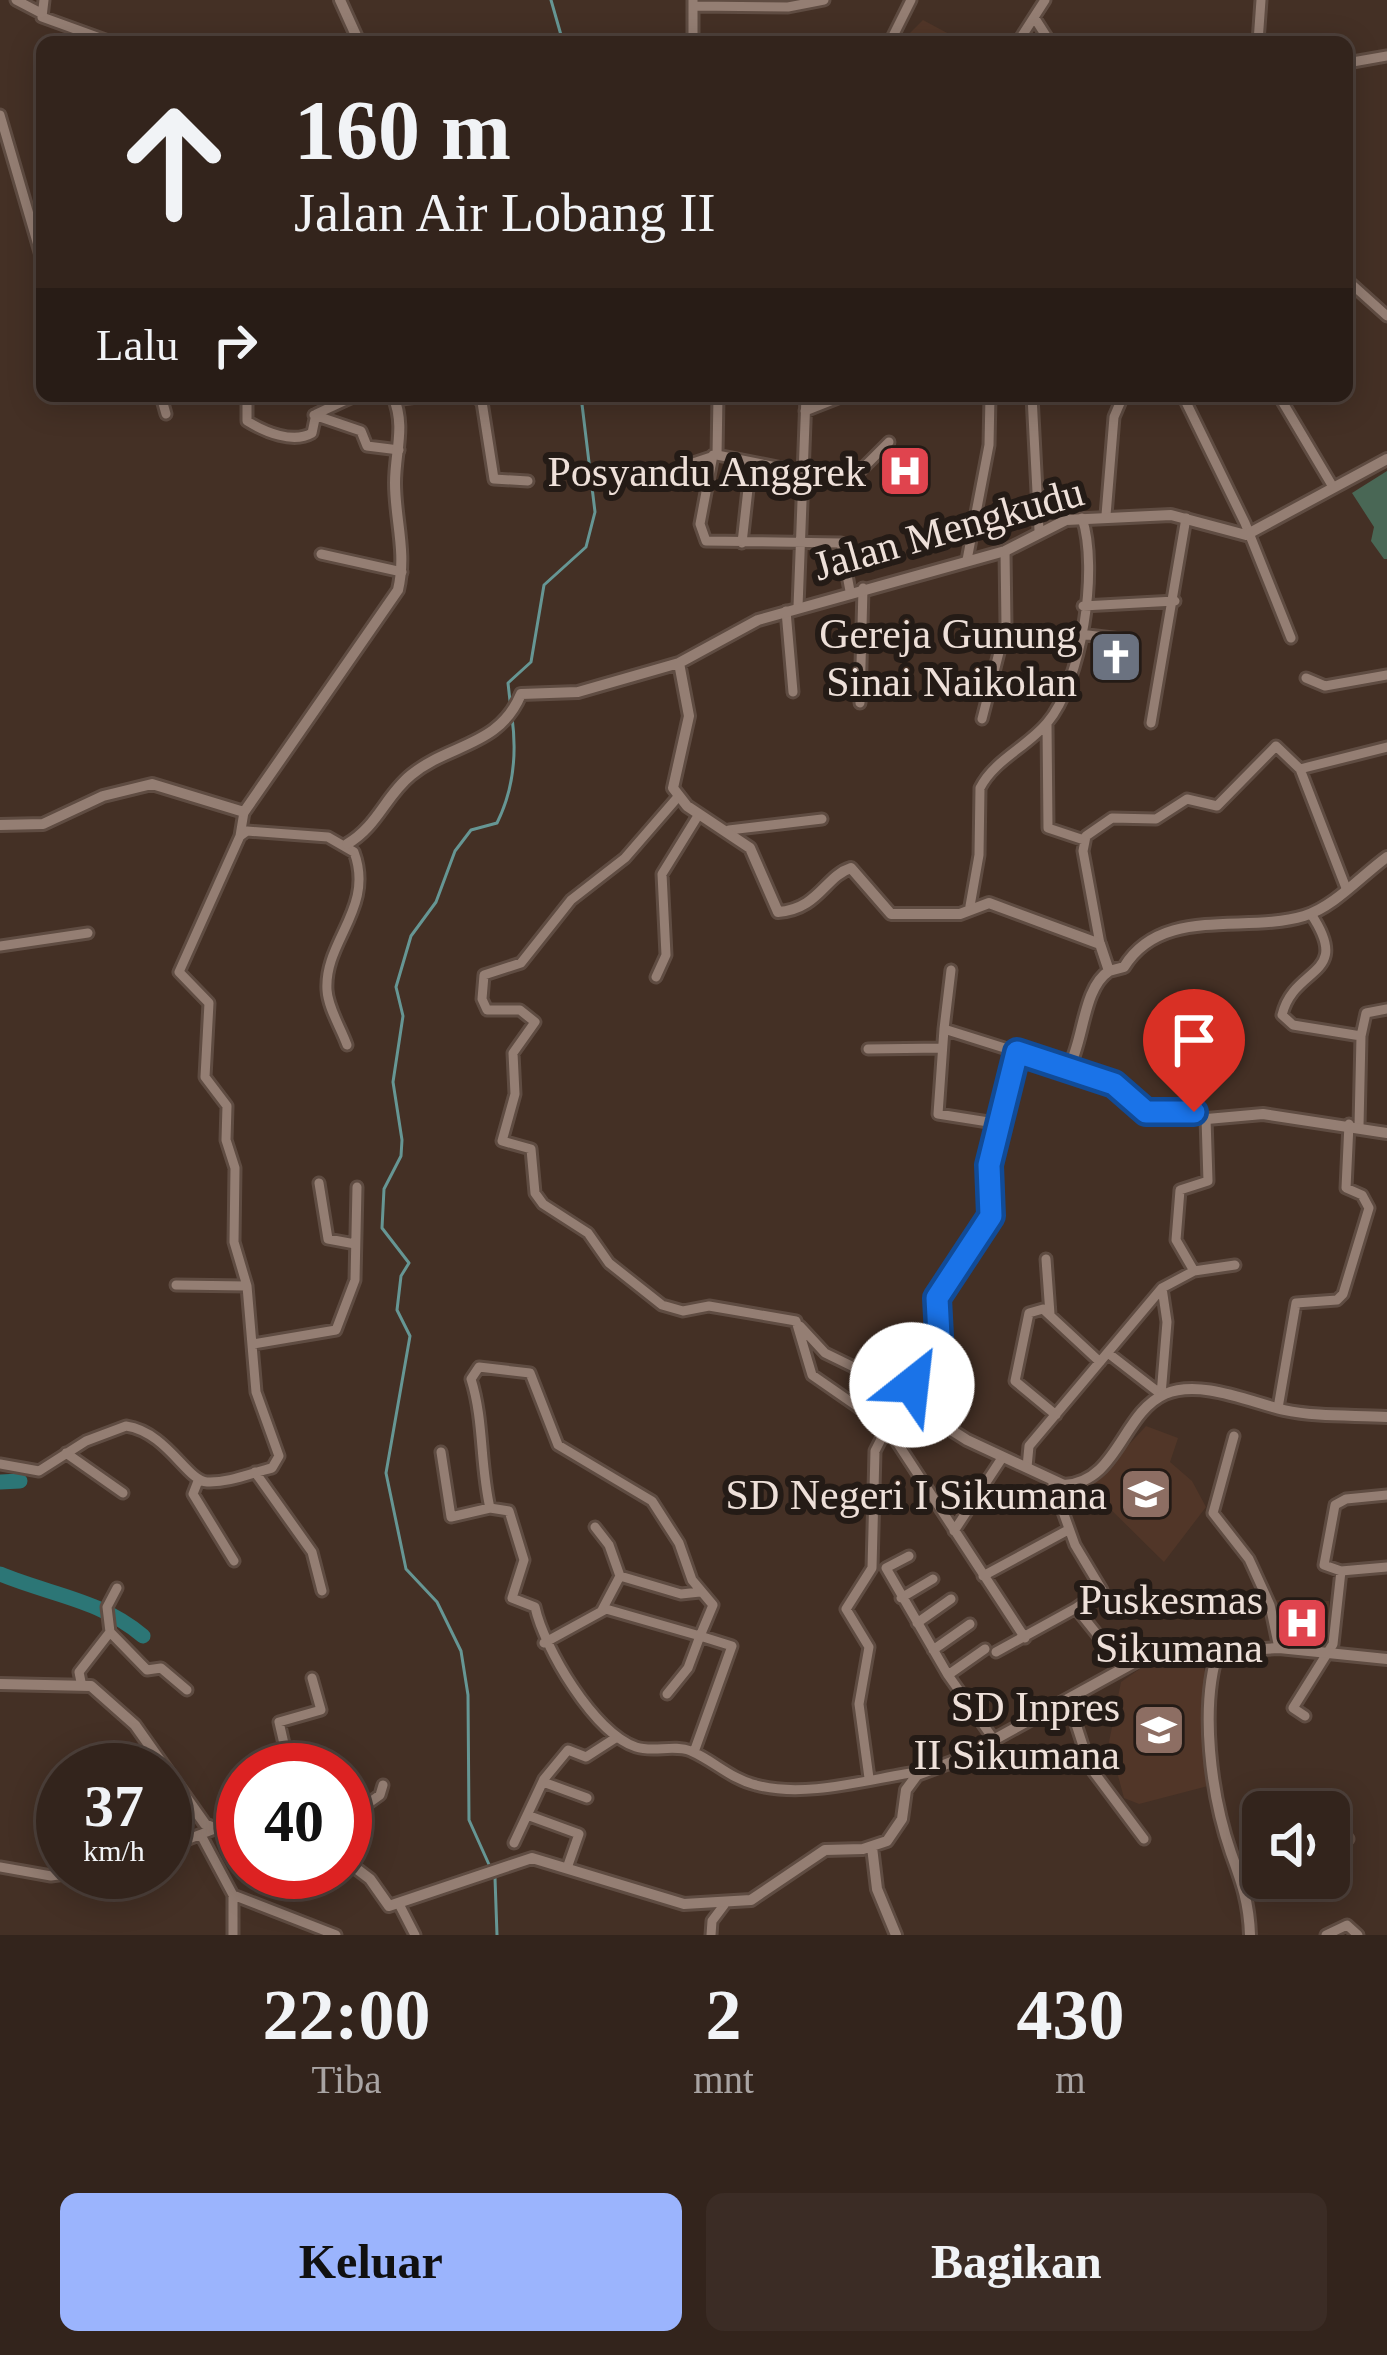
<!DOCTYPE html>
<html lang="id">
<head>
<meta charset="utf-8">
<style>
	body { margin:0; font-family:"Times New Roman",serif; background:#3b2c25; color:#f1f3f6; height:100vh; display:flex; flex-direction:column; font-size:45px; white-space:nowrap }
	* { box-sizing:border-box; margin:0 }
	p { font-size:39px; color:#a9a4a3 }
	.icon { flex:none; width:66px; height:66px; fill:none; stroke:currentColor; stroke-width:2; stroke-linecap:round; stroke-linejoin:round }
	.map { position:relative; height:1935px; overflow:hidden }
	.sheet { display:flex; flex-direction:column; background:#33241c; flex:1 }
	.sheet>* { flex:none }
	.guide { position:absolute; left:36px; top:36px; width:1317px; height:366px; border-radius:18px; box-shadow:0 6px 30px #0003,0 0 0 3px #4e413b; background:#33241c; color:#f1f3f6; overflow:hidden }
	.buttons { position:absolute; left:1242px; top:1791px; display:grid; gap:24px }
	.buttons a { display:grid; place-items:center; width:108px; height:108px; border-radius:18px; background:#33241c; box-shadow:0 6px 30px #0003,0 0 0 3px #4e413b; font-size:60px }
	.speed { position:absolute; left:36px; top:1743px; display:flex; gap:24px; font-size:60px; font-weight:700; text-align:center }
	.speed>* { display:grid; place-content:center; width:156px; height:156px; border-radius:50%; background:#33241c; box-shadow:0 6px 30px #0003,0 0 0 3px #4e413b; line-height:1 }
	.speed small { font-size:30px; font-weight:400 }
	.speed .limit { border:18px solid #d22; background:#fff; color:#111 }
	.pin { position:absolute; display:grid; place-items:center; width:102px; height:102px; color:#fff; margin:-123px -51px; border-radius:50% 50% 50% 0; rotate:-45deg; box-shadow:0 0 12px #0007 }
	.pin .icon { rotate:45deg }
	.me { position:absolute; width:132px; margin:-66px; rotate:29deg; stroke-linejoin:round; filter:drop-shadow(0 0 9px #0008) }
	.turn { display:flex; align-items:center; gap:42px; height:252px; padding:0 60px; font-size:54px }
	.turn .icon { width:156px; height:156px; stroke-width:2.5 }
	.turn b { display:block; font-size:84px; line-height:102px }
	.then { display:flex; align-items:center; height:114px; padding:0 60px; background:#0003; gap:24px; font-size:45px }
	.eta { display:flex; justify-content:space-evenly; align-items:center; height:204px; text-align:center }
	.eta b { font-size:72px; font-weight:800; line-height:84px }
	.cta { display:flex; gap:24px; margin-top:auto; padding:24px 60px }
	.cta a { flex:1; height:138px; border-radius:18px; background:#9bb4fd; color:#111; font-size:48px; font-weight:800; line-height:138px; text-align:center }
	.cta a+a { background:#3b2c25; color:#f1f3f6 }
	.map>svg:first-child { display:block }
	.built { fill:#513628 }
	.green { fill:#496755 }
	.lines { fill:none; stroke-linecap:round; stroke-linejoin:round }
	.stream { stroke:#669694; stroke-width:3 }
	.river { stroke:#2c7676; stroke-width:15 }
	.minor-casing { stroke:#5f4c42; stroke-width:15 }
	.tertiary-casing { stroke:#5f4c42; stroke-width:16 }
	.minor { stroke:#947e73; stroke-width:9 }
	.tertiary { stroke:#947e73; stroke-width:10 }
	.route-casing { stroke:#114b97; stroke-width:30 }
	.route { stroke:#1a73e8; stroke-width:21 }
	.labels { text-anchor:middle; stroke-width:12; stroke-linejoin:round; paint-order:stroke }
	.poi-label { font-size:42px; fill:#eee0d9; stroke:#241b16; text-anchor:end }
	.street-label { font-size:42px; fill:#eee0d9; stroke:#241b16 }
</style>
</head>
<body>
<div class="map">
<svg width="1387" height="1935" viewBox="0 0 1387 1935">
	<rect width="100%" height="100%" fill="#443025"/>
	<path class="built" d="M923,20l41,22h-63z
		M1146,1426l32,12 -8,24 22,19 14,26 -42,55 -75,-74z
		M1276,1600l53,1v45l-54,-1z
		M1201,1659l7,22v105l-69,18 -15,-6 -15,-56 12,-60 20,-14z"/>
	<path class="green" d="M1387,471v88h-3l-13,-18 3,-14 -22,-34z"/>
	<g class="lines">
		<path class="stream" d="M551,0l12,42
			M510,701l-2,-18 23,-21 13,-77 42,-38 9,-35 -14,-116
			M491,1869l-22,-49 -1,-125 -7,-44 -24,-49 -31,-33 -20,-96 24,-137 -13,-26 4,-34 8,-13 -27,-35 2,-39 17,-33 1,-16 -9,-58 10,-66 -7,-29 15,-51 25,-34 19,-51 16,-21 26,-7c17,-34 20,-69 15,-106
			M495,1878l2,57"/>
		<path class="river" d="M0,1482l20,-1
			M0,1574c50,21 99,25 143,62"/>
		<g class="minor-casing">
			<path id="minor" d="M16,0l23,12
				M44,0l-2,17 69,25
				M693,0v42
				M693,6l95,1 36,-7
				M1034,17l16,25
				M890,42l21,-42
				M1018,42l27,-42
				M1258,42l3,-42
				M1347,63l40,-7
				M0,115l42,144
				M1347,280l40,36
				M161,396l5,18
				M247,396v25c18,11 46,23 65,12l4,-19 39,-18
				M475,396l7,6 12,77 34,2
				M1032,396l7,134
				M1183,396l62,127 46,115
				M1279,396l54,91
				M395,400l29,-4
				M805,411l38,-15
				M314,415l47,16 6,15 32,4
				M713,455l-13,69 6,17 135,2 9,48
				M717,455l1,-59
				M690,464l27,-9 85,17
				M801,484l54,-8 34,-34
				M1106,515l8,-98 9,-21
				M742,543l9,-81
				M321,554l81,18
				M967,560l22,-115 1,-49
				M1083,606l92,-5
				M798,607l8,-211
				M786,611l7,81
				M1080,634l49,6
				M1306,678l19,8 62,-11
				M860,703l3,-115
				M982,719l24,-94 -1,-74
				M1151,723l35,-205
				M1047,724l1,104 36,12
				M1300,769l87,-22
				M677,798l-52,60 -54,42 -50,63 -37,12 -2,24 5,11h33l15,12 -22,31 2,41 -13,47 29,8 4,44 8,11 45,29 21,30 53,42 21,6 26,-5 87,15 16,54 75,52 138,211
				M729,830l93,-11
				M240,836l7,-5 81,6 26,15c21,56 -30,89 -27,138 1,18 14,38 20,55
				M970,906l9,-51 1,-67c14,-28 47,-41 67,-65 35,-41 52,-155 35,-205
				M1311,914c42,63 -17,51 -29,101l11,10 68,11 -2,90
				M1100,944l-17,-93 3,-15 26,-18 44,1 31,-20 30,7 59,-60 24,23 46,119
				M0,946l88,-13
				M656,977l10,-22 -4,-81 37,-60
				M944,1029l7,-59
				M1361,1036l5,-23 21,-4
				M868,1049l74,-1
				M1001,1124l-63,-10 6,-85 73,23
				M319,1183l9,56 27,5
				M1046,1259l4,55
				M1194,1271l41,-6
				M176,1285l71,1
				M800,1326l25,27 80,39 -30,59 -3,117 -26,41 23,38 -10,57 10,74
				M253,1344l83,-14 19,-50 2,-93
				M1108,1353l54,42
				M1161,1395l6,-73 -5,-34
				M1278,1408l18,-105 41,-3 6,-6 26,-86 -7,-13 -16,-7 3,-64
				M1056,1415l-41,-34 14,-68 14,-4 57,53
				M1234,1436l-21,77 36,46 21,46 9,43
				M441,1452l10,65 39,-9
				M66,1453l57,40
				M0,1464l39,7 47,-30 40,-15c41,6 61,55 81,56 22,1 44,-9 65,-14l7,-12 -23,-64 -9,-106 -13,-44 1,-74 -9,-28 1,-34 -22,-29 4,-74 -30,-31 61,-136 4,-24
				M1027,1467l2,-21 133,-158 32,-17 -18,-31 4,-50 28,-9 -2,-63
				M255,1472l57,80 10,39
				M198,1481l-5,13 41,67
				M1053,1484l22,61 27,45 -26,18 48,60
				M1387,1495l-41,4 -11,6 -11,60 17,6 46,-4
				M595,1527l14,18 11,31
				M954,1531l48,-73
				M909,1556l-23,12 62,107 44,62
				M983,1576l85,-46
				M901,1598l32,-19
				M602,1610l18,-34 61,18 19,-2
				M917,1623l34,-24
				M110,1632l37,38 14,-2 26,22
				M544,1643l62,-34 94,27 13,-31 -21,-25 -13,-37 -27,-42 -94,-56 -28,-72 -51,-6 -8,12c13,41 9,86 19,129l19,3 15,49 -12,38 23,9c9,41 59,126 101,140 18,6 37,-3 55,4 23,10 40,28 65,34 51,14 116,-7 167,-14
				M933,1650l37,-26
				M996,1652l80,-44
				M948,1675l37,-26
				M81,1682l-2,-10 31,-40 -3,-25 10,-19
				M667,1694l21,-26 12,-32 32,10 -38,106
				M1074,1697l1,24 15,46 54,72
				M1305,1716l-12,-8 40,-64 8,-73
				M290,1770l-11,-48 42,-12 -9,-32
				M543,1782l44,16
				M527,1815l52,19 -12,34
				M345,1820l35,-25 3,-10
				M202,1837l31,58 103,40
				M514,1843l30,-64 24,-29 18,7 31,-20
				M1329,1847l19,-8
				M165,1848l47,-18
				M0,1867l51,9 29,-4
				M1246,1883l17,-7
				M233,1895v40
				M399,1904l16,31
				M711,1935l1,-14 12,-16
				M1326,1935l21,-10 11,10"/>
		</g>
		<g class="tertiary-casing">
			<path id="tertiary" d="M340,0l19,42
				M1387,459l-141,76 -75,-20 -105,5 -61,31 -247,69 -79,43 10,53 -16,72 14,18 63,42 28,64c41,-3 47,-36 73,-44l40,46h69l29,-11 111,41 9,27 15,-4c38,-62 121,-33 180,-51 30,-9 58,-41 83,-59
				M0,825l43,-1 60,-28 49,-12 92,28 154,-222c9,-38 -3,-70 -3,-107 0,-32 11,-56 -2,-87
				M347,844c30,-17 39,-49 64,-69 39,-32 88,-28 110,-81l57,-2 101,-29
				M1069,1067c15,-28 14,-79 40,-96
				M1387,1133l-124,-19 -56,5 -21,-9 -40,2 -32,-28 -97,-32 -28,113 2,51 -52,74 1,65 -36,45 63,40 97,45c54,-3 58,-72 101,-91 35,-15 85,8 119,16 32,7 70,5 103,7
				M1219,1648c-20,58 -8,147 12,205 11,30 18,50 19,82
				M0,1684l91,2 44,39 70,99 38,17
				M872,1847l5,42 19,46
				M345,1860l25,19 19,27 143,-48 152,46 67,-4 74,-50 38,-1 24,-8 15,-22 4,-29 11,-15 40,-15 189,-104 133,-8 108,11"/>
		</g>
		<use href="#minor" class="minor"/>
		<use href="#tertiary" class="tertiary"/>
	</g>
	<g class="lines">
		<g class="route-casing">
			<path id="route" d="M912,1385l28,-30 -3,-57 54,-82 -2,-51 28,-113 97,32 32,28h48"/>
		</g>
		<use href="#route" class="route"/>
	</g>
	<defs>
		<g id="hospital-square" transform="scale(2.7)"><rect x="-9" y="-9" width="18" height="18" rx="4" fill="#e0444e" stroke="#241b16"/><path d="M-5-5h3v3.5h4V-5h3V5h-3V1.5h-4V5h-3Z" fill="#fff"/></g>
		<g id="church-square" transform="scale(2.7)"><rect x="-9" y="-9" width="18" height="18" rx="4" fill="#6b7280" stroke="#241b16"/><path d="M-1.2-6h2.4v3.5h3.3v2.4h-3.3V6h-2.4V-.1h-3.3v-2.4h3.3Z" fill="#fff"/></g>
		<g id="school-square" transform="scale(2.7)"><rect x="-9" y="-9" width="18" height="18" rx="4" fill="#8d6e63" stroke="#241b16"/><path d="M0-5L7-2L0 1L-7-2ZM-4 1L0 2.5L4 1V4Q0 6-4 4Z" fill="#fff"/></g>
	</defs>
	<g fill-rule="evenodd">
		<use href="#hospital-square" x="905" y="471"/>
		<use href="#church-square" x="1116" y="657"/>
		<use href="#school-square" x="1146" y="1494"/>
		<use href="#hospital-square" x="1302" y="1623"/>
		<use href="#school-square" x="1159" y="1730"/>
	</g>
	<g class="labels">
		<g class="poi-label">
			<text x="866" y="486">Posyandu Anggrek</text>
			<text x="1077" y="648">Gereja Gunung<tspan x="1077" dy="48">Sinai Naikolan</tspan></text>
			<text x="1107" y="1509">SD Negeri I Sikumana</text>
			<text x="1263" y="1614">Puskesmas<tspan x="1263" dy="48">Sikumana</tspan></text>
			<text x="1120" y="1721">SD Inpres<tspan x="1120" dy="48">II Sikumana</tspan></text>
		</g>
		<g class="street-label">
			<text transform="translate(948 528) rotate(-16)" y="15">Jalan Mengkudu</text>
		</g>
	</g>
</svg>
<div class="buttons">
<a><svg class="icon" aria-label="sound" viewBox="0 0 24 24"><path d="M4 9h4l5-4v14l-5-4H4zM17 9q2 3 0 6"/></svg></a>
</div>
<div class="speed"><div>37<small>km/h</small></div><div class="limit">40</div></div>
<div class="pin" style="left:1194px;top:1112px;background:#d93025"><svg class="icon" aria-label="arrive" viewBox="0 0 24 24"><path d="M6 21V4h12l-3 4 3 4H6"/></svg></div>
<svg class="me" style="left:912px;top:1385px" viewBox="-20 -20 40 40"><circle r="19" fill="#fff"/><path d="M0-13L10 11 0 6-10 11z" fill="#1a73e8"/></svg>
<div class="guide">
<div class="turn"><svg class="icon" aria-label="ahead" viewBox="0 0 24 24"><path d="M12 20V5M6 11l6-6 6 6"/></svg><div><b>160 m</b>Jalan Air Lobang II</div></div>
<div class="then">Lalu<svg class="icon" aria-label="right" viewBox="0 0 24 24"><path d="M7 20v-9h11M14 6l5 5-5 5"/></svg></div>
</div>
</div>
<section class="sheet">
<div class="eta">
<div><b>22:00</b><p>Tiba</p></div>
<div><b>2</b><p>mnt</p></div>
<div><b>430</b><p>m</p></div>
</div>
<div class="cta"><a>Keluar</a><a>Bagikan</a></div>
</section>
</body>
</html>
